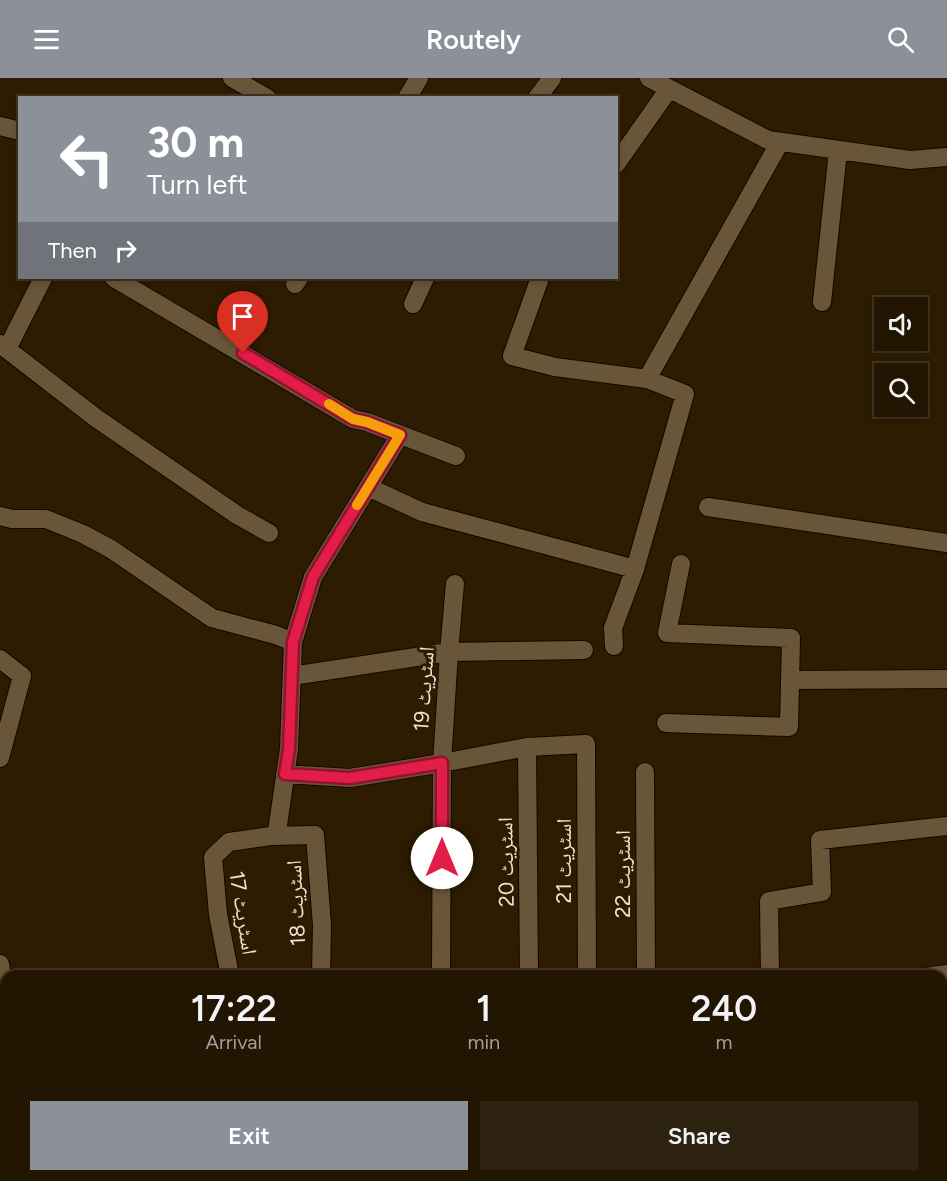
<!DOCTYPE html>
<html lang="en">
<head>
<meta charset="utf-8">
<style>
	body { margin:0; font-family:Figtree,"Noto Naskh Arabic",sans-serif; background:#2e2210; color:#f1f3f6; height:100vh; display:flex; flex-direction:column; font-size:22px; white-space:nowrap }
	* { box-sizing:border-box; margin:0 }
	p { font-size:20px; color:#a29f99 }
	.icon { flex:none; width:33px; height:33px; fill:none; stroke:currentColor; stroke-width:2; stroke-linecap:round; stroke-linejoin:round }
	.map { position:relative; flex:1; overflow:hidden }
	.details { position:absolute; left:0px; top:892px; width:948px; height:212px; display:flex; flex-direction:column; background:#221501; border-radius:18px 18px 0 0; box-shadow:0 3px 9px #0003,0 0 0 2px #3f3423 }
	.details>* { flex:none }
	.hud { position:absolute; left:18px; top:18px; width:600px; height:183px; border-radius:0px; box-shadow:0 3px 9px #0003,0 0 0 2px #3f3423; background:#8c9099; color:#fff; overflow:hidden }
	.fabs { position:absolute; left:874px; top:219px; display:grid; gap:12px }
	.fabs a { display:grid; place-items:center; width:54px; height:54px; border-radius:0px; background:#221501; box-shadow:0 3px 9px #0003,0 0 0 2px #3f3423; font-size:30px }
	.pin { position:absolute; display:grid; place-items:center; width:51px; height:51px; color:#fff; margin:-62px -26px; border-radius:50% 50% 50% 0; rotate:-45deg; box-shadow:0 0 6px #0007 }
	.pin .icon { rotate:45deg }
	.me { position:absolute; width:66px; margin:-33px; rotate:0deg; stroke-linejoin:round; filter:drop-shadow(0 0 4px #0008) }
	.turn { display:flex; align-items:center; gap:21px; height:126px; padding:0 30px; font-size:27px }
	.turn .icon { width:78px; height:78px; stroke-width:2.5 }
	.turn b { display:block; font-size:42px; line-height:51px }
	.then { display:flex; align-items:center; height:57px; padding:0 30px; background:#0003; gap:12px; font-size:22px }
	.eta { display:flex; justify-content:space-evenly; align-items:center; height:102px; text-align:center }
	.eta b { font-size:36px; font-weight:600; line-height:42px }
	.button { display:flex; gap:12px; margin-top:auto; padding:12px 30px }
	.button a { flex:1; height:69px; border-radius:0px; background:#8c9099; color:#fff; font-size:24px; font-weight:600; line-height:69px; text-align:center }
	.button a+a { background:#2e2210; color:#f1f3f6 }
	header { display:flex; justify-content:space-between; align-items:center; height:78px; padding:0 30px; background:#8c9099; color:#fff; font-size:27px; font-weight:600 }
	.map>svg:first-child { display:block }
	.green { fill:#243820 }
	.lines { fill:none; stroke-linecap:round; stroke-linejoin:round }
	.stream { stroke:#474f56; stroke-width:7 }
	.street-casing { stroke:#130700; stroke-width:20 }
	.secondary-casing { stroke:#130700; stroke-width:20 }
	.street { stroke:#695639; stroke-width:18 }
	.secondary { stroke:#695639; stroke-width:18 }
	.route-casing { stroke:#92132f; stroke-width:15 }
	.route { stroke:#e11d48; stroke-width:10 }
	.slow { stroke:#f59e0b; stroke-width:10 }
	.labels { text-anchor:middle; stroke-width:6; stroke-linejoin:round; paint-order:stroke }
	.street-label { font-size:21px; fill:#ede2d1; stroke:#2d1c01 }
</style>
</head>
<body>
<header><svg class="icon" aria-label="menu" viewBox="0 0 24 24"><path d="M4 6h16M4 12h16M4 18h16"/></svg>Routely<svg class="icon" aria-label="search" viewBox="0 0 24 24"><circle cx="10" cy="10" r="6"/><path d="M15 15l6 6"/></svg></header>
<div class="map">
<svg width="947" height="1103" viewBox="0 0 947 1103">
	<rect width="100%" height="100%" fill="#2d1c01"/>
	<path class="green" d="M379,1098h166v5h-166z"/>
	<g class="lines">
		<path class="stream" d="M942,1068l5,-1
			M780,1103l23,-5"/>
		<g class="street-casing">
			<path id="street" d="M232,0l35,20
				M649,0l119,62 142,20 37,-3
				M407,20l12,-20
				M537,20l15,-20
				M0,48l20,5
				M616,86l53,-75
				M114,200l239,141 14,3 89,34
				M540,200l-28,78 43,11 92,12 38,15 -50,175 -22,59 1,18
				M295,206l4,-6
				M822,224l16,-151
				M413,226l12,-26
				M0,266l96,74 141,97 32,18
				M7,271l36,-71
				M647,301l133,-237
				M368,409l54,25 213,57
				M708,429l239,36
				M0,438l12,3h34l37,15 28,15 101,69 64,17 17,7
				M0,581l22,17 -22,82
				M292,598l157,-24 135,-2
				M790,602l157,-1
				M666,645l123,4 2,-89 -124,-5 14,-69
				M527,669l2,229
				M645,694l1,204
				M285,696l65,4 92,-15 85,-16 59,-3 1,232
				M271,758l6,-4 12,-83 4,-107 20,-65 87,-142
				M0,886l5,38 -5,70
				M230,898l-12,-62 -5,-57 16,-15 42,-6 44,-1 7,90 -1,51
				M441,898l1,-213 7,-111 6,-68
				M770,898l-1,-75 53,-9 -2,-52 127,-14
				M932,898l15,-2
				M588,1098v5
				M106,1103v-5
				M216,1103l1,-5
				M317,1103v-5"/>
		</g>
		<g class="secondary-casing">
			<path id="secondary" d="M942,1033l5,-1
				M638,1103l22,-5"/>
		</g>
		<use href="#street" class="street"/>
		<use href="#secondary" class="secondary"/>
	</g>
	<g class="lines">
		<g class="route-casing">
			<path id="route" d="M243,275l110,66 14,3 33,13 -87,142 -20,65 -4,107 -4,25 65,4 92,-15v95"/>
		</g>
		<use href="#route" class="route"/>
		<path class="slow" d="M329,326l24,15 14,3 33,13 -43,70"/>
	</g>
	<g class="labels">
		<g class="street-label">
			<text transform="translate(424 611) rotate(-86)" y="7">اسٹریٹ 19</text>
			<text transform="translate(564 783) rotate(-90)" y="7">اسٹریٹ 21</text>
			<text transform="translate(506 784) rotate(-91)" y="7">اسٹریٹ 20</text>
			<text transform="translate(623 796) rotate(-90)" y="7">اسٹریٹ 22</text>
			<text transform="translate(296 825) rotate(-93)" y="7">اسٹریٹ 18</text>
			<text transform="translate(243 835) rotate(81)" y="7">اسٹریٹ 17</text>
		</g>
	</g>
</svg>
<div class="fabs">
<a><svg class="icon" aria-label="sound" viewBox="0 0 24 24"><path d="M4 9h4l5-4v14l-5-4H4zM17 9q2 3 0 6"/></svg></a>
<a><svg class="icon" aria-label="search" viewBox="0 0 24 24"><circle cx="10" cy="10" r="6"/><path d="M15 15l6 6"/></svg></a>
</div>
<div class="pin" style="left:243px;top:275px;background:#d93025"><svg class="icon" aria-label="arrive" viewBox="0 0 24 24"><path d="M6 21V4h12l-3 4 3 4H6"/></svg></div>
<svg class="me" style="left:442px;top:780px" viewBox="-20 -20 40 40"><circle r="19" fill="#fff"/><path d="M0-13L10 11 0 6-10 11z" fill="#e11d48"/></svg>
<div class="hud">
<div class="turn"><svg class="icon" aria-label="left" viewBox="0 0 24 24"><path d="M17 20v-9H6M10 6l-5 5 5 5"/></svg><div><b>30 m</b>Turn left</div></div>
<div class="then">Then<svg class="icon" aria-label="right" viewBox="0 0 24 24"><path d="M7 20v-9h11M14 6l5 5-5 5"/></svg></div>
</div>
<section class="details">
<div class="eta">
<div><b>17:22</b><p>Arrival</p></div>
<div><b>1</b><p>min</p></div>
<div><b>240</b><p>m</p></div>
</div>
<div class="button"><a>Exit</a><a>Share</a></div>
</section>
</div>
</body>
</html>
